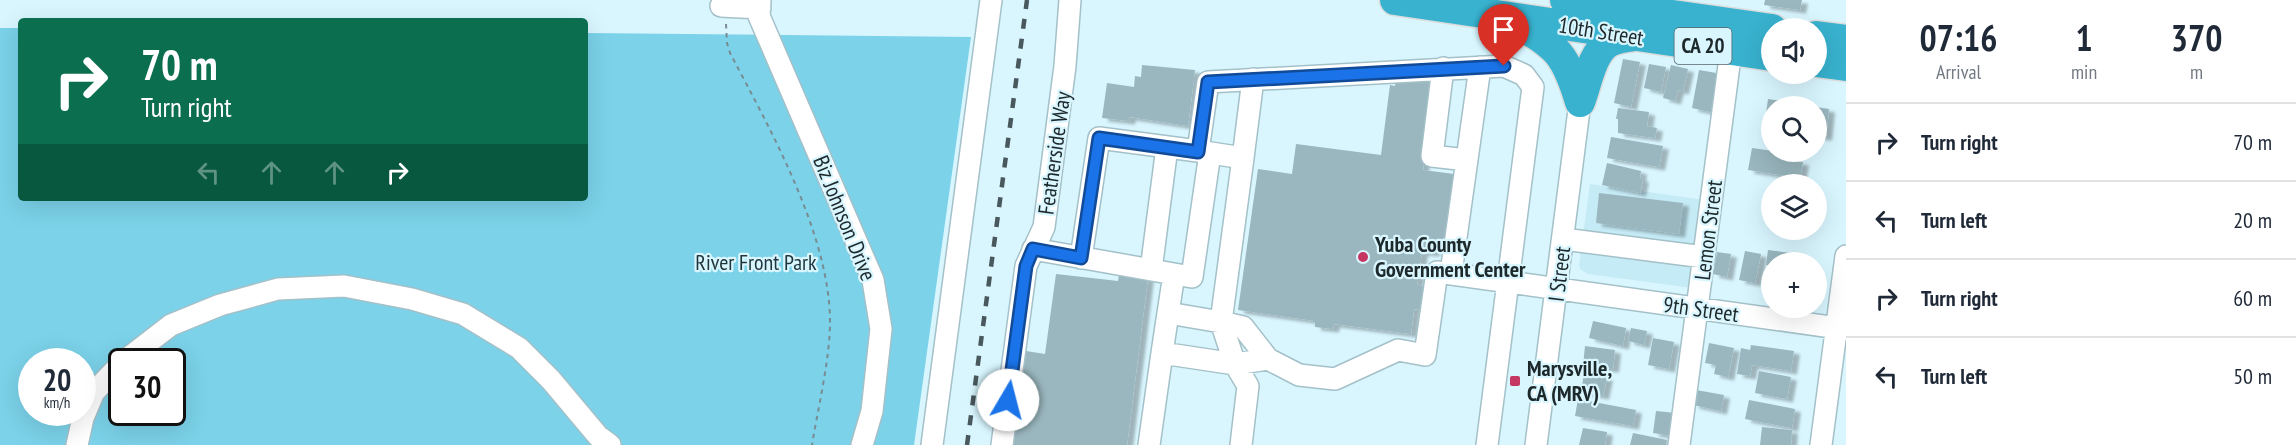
<!DOCTYPE html>
<html lang="en">
<head>
<meta charset="utf-8">
<style>
	body { margin:0; font-family:"PT Sans Narrow",sans-serif; background:#f2f2f3; color:#1f2937; height:100vh; display:flex; flex-direction:column; font-size:22px; white-space:nowrap }
	* { box-sizing:border-box; margin:0 }
	p { font-size:20px; color:#747a83 }
	.icon { flex:none; width:33px; height:33px; fill:none; stroke:currentColor; stroke-width:2; stroke-linecap:round; stroke-linejoin:round }
	.map { position:relative; flex:1; overflow:hidden }
	.side { display:flex; flex-direction:column; background:#fff; width:450px }
	.side>* { flex:none }
	.banner { position:absolute; left:18px; top:18px; width:570px; height:183px; border-radius:6px; box-shadow:0 6px 24px #0002; background:#0b6e4f; color:#fff; overflow:hidden }
	.controls { position:absolute; left:1761px; top:18px; display:grid; gap:12px }
	.controls a { display:grid; place-items:center; width:66px; height:66px; border-radius:50%; background:#fff; box-shadow:0 6px 24px #0002; font-size:30px }
	.speed { position:absolute; left:18px; top:348px; display:flex; gap:12px; font-size:30px; font-weight:700; text-align:center }
	.speed>* { display:grid; place-content:center; width:78px; height:78px; border-radius:50%; background:#fff; box-shadow:0 6px 24px #0002; line-height:1 }
	.speed small { font-size:15px; font-weight:400 }
	.speed .limit { border:3px solid #111; border-radius:9px; background:#fff; color:#111 }
	.pin { position:absolute; display:grid; place-items:center; width:51px; height:51px; color:#fff; margin:-62px -26px; border-radius:50% 50% 50% 0; rotate:-45deg; box-shadow:0 0 6px #0007 }
	.pin .icon { rotate:45deg }
	.me { position:absolute; width:66px; margin:-33px; rotate:8deg; stroke-linejoin:round; filter:drop-shadow(0 0 4px #0008) }
	.turn { display:flex; align-items:center; gap:21px; height:126px; padding:0 24px; font-size:27px }
	.turn .icon { width:78px; height:78px; stroke-width:2.5 }
	.turn b { display:block; font-size:42px; line-height:51px }
	.lanes { display:flex; align-items:center; height:57px; padding:0 24px; background:#0003; justify-content:center; gap:30px; direction:ltr }
	.lanes .off { opacity:.35 }
	.eta { display:flex; justify-content:space-evenly; align-items:center; height:102px; text-align:center }
	.eta b { font-size:36px; font-weight:700; line-height:42px }
	ul { padding:0; list-style:none }
	li { display:flex; align-items:center; gap:18px; height:78px; padding:0 24px; border-top:2px solid #e0e1e3 }
	li div { flex:1 }
	li b { display:block; font-size:22px }
	li em { font-style:normal }
	main { display:flex; flex:1; min-height:0 }
	.map>svg:first-child { display:block }
	.built { fill:#c5ebf6 }
	.green { fill:#7bd2e9; fill-rule:evenodd }
	.building { fill:#9ab6be; filter:url(#shadow) }
	.lines { fill:none; stroke-linecap:round; stroke-linejoin:round }
	.minor-casing { stroke:#a4c0c8; stroke-width:24 }
	.highway-casing { stroke:#dbdddd; stroke-width:33 }
	.path { stroke:#788c92; stroke-width:2; stroke-dasharray:4.5 4.5; stroke-linecap:butt }
	.minor { stroke:#fff; stroke-width:21 }
	.highway { stroke:#38b2cf; stroke-width:30 }
	.rail { stroke:#49585c; stroke-width:4.5; stroke-dasharray:10 10; stroke-linecap:butt }
	.route-casing { stroke:#114b97; stroke-width:15 }
	.route { stroke:#1a73e8; stroke-width:10 }
	.poi-dot { fill:#c53762; stroke:#d9f6ff; stroke-width:2 }
	.labels { text-anchor:middle; stroke-width:4.5; stroke-linejoin:round; paint-order:stroke }
	.shield { fill:#d9f6ff; stroke:#55666b; stroke-width:1.5 }
	.shield-label { font-size:21px; font-weight:bold; fill:#1d282b }
	.street-label { font-size:22px; fill:#1d282b; stroke:#d9f6ff }
	.poi-label { font-size:22px; font-weight:bold; fill:#1d282b; stroke:#d9f6ff; text-anchor:start }
	.park-label { font-size:22px; fill:#1e353b; stroke:#d9f6ff }
</style>
</head>
<body>
<main>
<div class="map">
<svg width="1846" height="445" viewBox="0 0 1846 445">
	<defs>
		<filter id="shadow"><feDropShadow dx="6" dy="3.5" stdDeviation="1.5" flood-color="#0004"/></filter>
	</defs>
	<rect width="100%" height="100%" fill="#d9f6ff"/>
	<path class="built" d="M1590,184l115,16 -13,88 -104,-14 -8,-5 -1,-4z"/>
	<path class="green" d="M0,28h21v170h564v-165l386,4 -57,408h-914zM32,362h50v50h-50zM122,362h50v50h-50z"/>
	<path class="building" d="M1765,0h37l-2,10 -36,-5z
		M1623,59l17,3 -9,45 -17,-4z
		M1649,64l17,3 -5,25 -17,-4z
		M1142,65l53,5 -7,56 -58,-9 -1,4 -27,-3 5,-35 27,4 1,-11 6,1z
		M1671,65l17,4 -5,22 -5,-1 -3,11 -12,-3z
		M1699,70l23,4 -7,39 -23,-5z
		M1396,77l34,5 -2,9h5l-10,79 31,4 -5,34 2,4 -7,32 -12,9 -10,-1 -5,33 8,1 -3,24 -8,-1 -3,25 -77,-10 -1,5 -18,-2v-6l-77,-11 20,-141 34,5 4,-30 85,11 9,-70 5,1z
		M1768,99l40,6 -1,1h-35v23l-8,-1z
		M1816,107l13,2 -3,28 -10,-1z
		M1618,108l31,4 -2,14 10,2 -2,10 -37,-5v-14h-2z
		M1611,137l52,9 -4,21 -52,-9z
		M1752,148l28,4 -1,6 24,4 -3,16 -52,-8z
		M1607,163l34,8 -1,7 3,1 -3,14 -38,-8z
		M1599,193l84,10 -4,31 -83,-11z
		M1768,250l30,4 -1,8h-25v4l-6,-1z
		M1745,251l16,3 -6,29 -16,-3z
		M1717,252l14,2 -4,23 -14,-3z
		M1056,274l62,7 1,-7 29,3 -21,168h-114l13,-94 19,3z
		M1593,321l33,7 -3,18 -34,-8z
		M1631,328l16,3 -3,14 -16,-4z
		M1653,338l21,4 -5,27 -21,-4z
		M1709,343l25,5 -6,29 -14,-3 2,-9 -11,-2z
		M1751,345l43,6 -3,20 -39,-6 -2,11 -13,-2 4,-26 9,2z
		M1585,346l30,4 -2,19 -30,-3z
		M1759,371l32,6 -4,22 -32,-6z
		M1584,373l23,4 -4,19 -22,-4z
		M1696,390l28,5 -3,16 -28,-6z
		M1578,399l58,11 -3,16 -58,-10z
		M1749,400l46,9 -3,19 -47,-9z
		M1656,411l20,2 -3,23 -20,-3z
		M1762,427l30,3 -1,15h-31z
		M1583,428l24,4 -2,13h-26z
		M1633,433l34,7 -1,5h-36z"/>
	<g class="lines">
		<g class="minor-casing">
			<path id="minor" d="M760,0l-1,16 114,264 8,49 -9,82 -10,34
				M721,6l39,2
				M1443,68l-11,88 35,4
				M1243,158l10,-79
				M1563,239l141,18
				M1033,249l141,25 -6,39 53,9 22,-164 -45,-7 10,-69 296,-16 20,9 9,12 -46,358
				M1081,258l18,-120 99,13
				M1151,270l16,-123
				M1451,273l29,-206
				M1174,274l18,3 18,-124
				M1168,313l-6,40 73,11 13,22 -7,59
				M1221,322l22,5 25,32 -33,5z
				M1268,359l31,16 36,4 63,-29 27,5 12,-83 409,57
				M123,362l48,-37 49,-20 58,-16 66,-3 68,13 51,15 56,34 32,32 47,56 12,9
				M77,445l6,-27 11,-26 28,-29
				M932,445l59,-445
				M1002,445l24,-179 18,-39 21,-161 5,-66
				M1149,445l13,-92
				M1536,445l44,-343
				M1679,445l52,-395
				M1821,445l25,-189"/>
		</g>
		<g class="highway-casing">
			<path id="highway" d="M1395,0l377,56
				M1565,0l207,29
				M1514,22c43,23 52,33 66,80
				M1816,36l30,4
				M1816,62l30,4
				M1580,102c7,-17 11,-48 28,-59 8,-5 18,-6 27,-7"/>
		</g>
		<path class="path" d="M726,24l1,19 3,10c40,76 100,182 100,269 0,37 -12,86 -18,123"/>
		<use href="#minor" class="minor"/>
		<use href="#highway" class="highway"/>
		<path class="rail" d="M967,445l60,-445"/>
	</g>
	<g class="lines">
		<g class="route-casing">
			<path id="route" d="M1008,400l18,-134 7,-17 48,9 18,-120 99,14 10,-70 296,-16"/>
		</g>
		<use href="#route" class="route"/>
	</g>
	<g class="poi-dot">
		<circle cx="1363" cy="257" r="6"/>
		<rect x="1509" y="375" width="12" height="12" rx="3"/>
	</g>
	<g class="labels">
		<rect class="shield" x="1674.5" y="28" width="57" height="36" rx="4.5"/>
		<g class="shield-label">
			<text x="1703" y="53">CA 20</text>
		</g>
		<g class="street-label">
			<text transform="translate(1601 31) rotate(9)" y="8">10th Street</text>
			<text transform="translate(1054 153) rotate(-82)" y="8">Featherside Way</text>
			<text transform="translate(845 218) rotate(68)" y="8">Biz Johnson Drive</text>
			<text transform="translate(1708 230) rotate(-83)" y="8">Lemon Street</text>
			<text transform="translate(1559 274) rotate(-83)" y="8">I Street</text>
			<text transform="translate(1701 309) rotate(8)" y="8">9th Street</text>
		</g>
		<g class="poi-label">
			<text x="1375" y="252">Yuba County<tspan x="1375" dy="25">Government Center</tspan></text>
			<text x="1527" y="376">Marysville,<tspan x="1527" dy="25">CA (MRV)</tspan></text>
		</g>
		<g class="park-label">
			<text x="756" y="270">River Front Park</text>
		</g>
	</g>
</svg>
<div class="controls">
<a><svg class="icon" aria-label="sound" viewBox="0 0 24 24"><path d="M4 9h4l5-4v14l-5-4H4zM17 9q2 3 0 6"/></svg></a>
<a><svg class="icon" aria-label="search" viewBox="0 0 24 24"><circle cx="10" cy="10" r="6"/><path d="M15 15l6 6"/></svg></a>
<a><svg class="icon" aria-label="layers" viewBox="0 0 24 24"><path d="M12 4l9 5-9 5-9-5zM3 14l9 5 9-5"/></svg></a>
<a>+</a>
</div>
<div class="speed"><div>20<small>km/h</small></div><div class="limit">30</div></div>
<div class="pin" style="left:1504px;top:66px;background:#d93025"><svg class="icon" aria-label="arrive" viewBox="0 0 24 24"><path d="M6 21V4h12l-3 4 3 4H6"/></svg></div>
<svg class="me" style="left:1008px;top:400px" viewBox="-20 -20 40 40"><circle r="19" fill="#fff"/><path d="M0-13L10 11 0 6-10 11z" fill="#1a73e8"/></svg>
<div class="banner">
<div class="turn"><svg class="icon" aria-label="right" viewBox="0 0 24 24"><path d="M7 20v-9h11M14 6l5 5-5 5"/></svg><div><b>70 m</b>Turn right</div></div>
<div class="lanes"><svg class="icon off" aria-label="left" viewBox="0 0 24 24"><path d="M17 20v-9H6M10 6l-5 5 5 5"/></svg><svg class="icon off" aria-label="ahead" viewBox="0 0 24 24"><path d="M12 20V5M6 11l6-6 6 6"/></svg><svg class="icon off" aria-label="ahead" viewBox="0 0 24 24"><path d="M12 20V5M6 11l6-6 6 6"/></svg><svg class="icon" aria-label="right" viewBox="0 0 24 24"><path d="M7 20v-9h11M14 6l5 5-5 5"/></svg></div>
</div>
</div>
<section class="side">
<div class="eta">
<div><b>07:16</b><p>Arrival</p></div>
<div><b>1</b><p>min</p></div>
<div><b>370</b><p>m</p></div>
</div>
<ul>
<li><svg class="icon" aria-label="right" viewBox="0 0 24 24"><path d="M7 20v-9h11M14 6l5 5-5 5"/></svg><div><b>Turn right</b></div><em>70 m</em></li>
<li><svg class="icon" aria-label="left" viewBox="0 0 24 24"><path d="M17 20v-9H6M10 6l-5 5 5 5"/></svg><div><b>Turn left</b></div><em>20 m</em></li>
<li><svg class="icon" aria-label="right" viewBox="0 0 24 24"><path d="M7 20v-9h11M14 6l5 5-5 5"/></svg><div><b>Turn right</b></div><em>60 m</em></li>
<li><svg class="icon" aria-label="left" viewBox="0 0 24 24"><path d="M17 20v-9H6M10 6l-5 5 5 5"/></svg><div><b>Turn left</b></div><em>50 m</em></li>
</ul>
</section>
</main>
</body>
</html>
